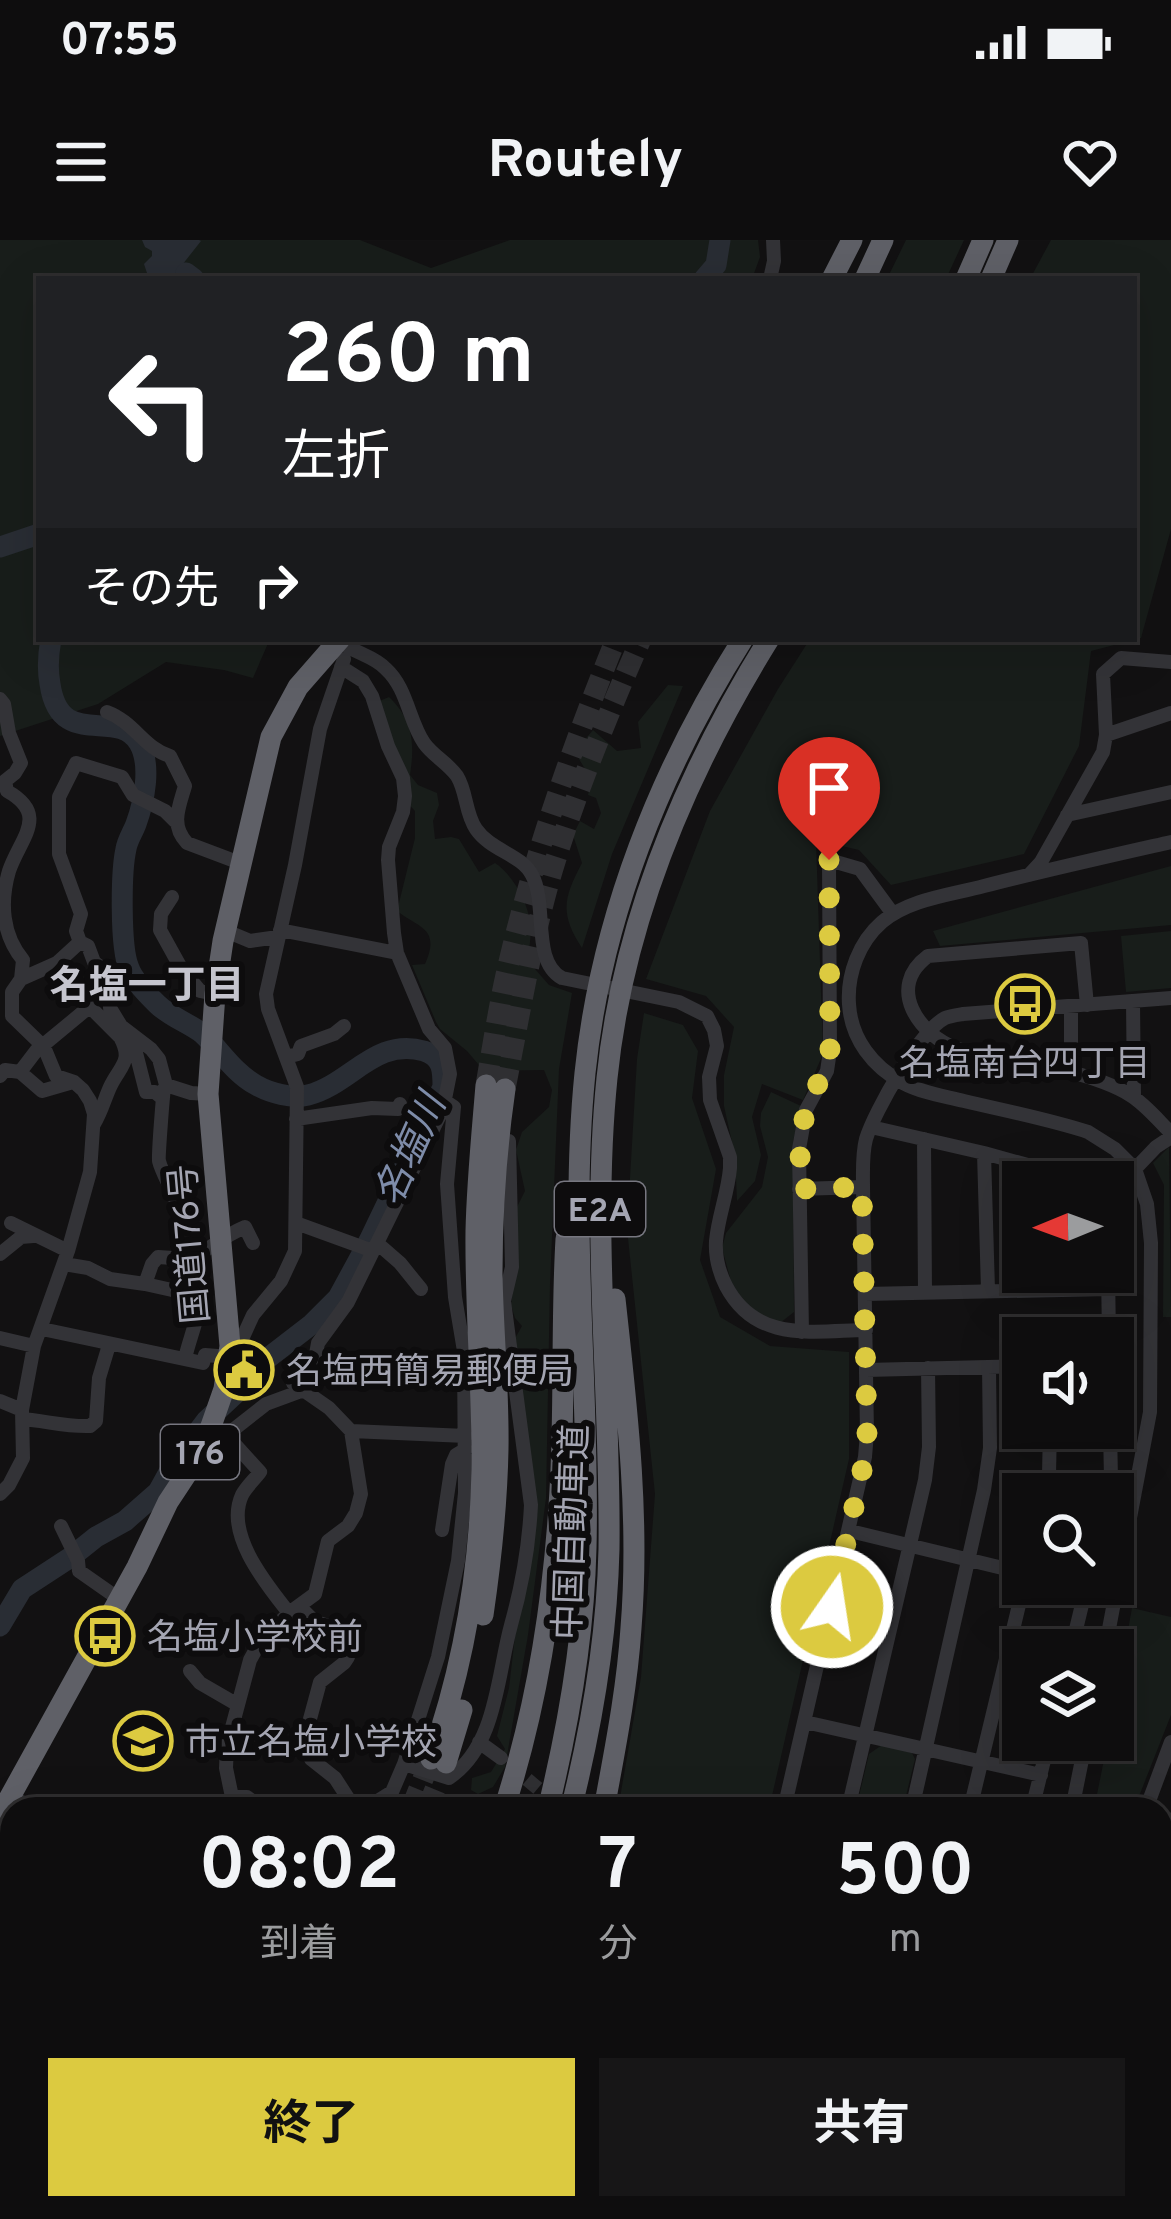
<!DOCTYPE html>
<html lang="ja">
<head>
<meta charset="utf-8">
<style>
	body { margin:0; font-family:Overpass,"Noto Sans JP",sans-serif; background:#171617; color:#f1f3f6; height:100vh; display:flex; flex-direction:column; font-size:45px; white-space:nowrap }
	* { box-sizing:border-box; margin:0 }
	p { font-size:39px; color:#9b9c9e }
	.icon { flex:none; width:66px; height:66px; fill:none; stroke:currentColor; stroke-width:2; stroke-linecap:round; stroke-linejoin:round }
	.map { position:relative; flex:1; overflow:hidden }
	.side { position:absolute; left:0px; top:1557px; width:1173px; height:423px; display:flex; flex-direction:column; background:#0e0d0e; border-radius:36px 36px 0 0; box-shadow:0 12px 48px #0002,0 0 0 3px #2e2d2e }
	.side>* { flex:none }
	.top-card { position:absolute; left:36px; top:36px; width:1101px; height:366px; border-radius:0px; box-shadow:0 12px 48px #0002,0 0 0 3px #2e2d2e; background:#202124; color:#fff; overflow:hidden }
	.needle { width:78px; rotate:269deg }
	.tools { position:absolute; left:1002px; top:921px; display:grid; gap:24px }
	.tools a { display:grid; place-items:center; width:132px; height:132px; border-radius:0px; background:#0e0d0e; box-shadow:0 12px 48px #0002,0 0 0 3px #2e2d2e; font-size:60px }
	.pin { position:absolute; display:grid; place-items:center; width:102px; height:102px; color:#fff; margin:-123px -51px; border-radius:50% 50% 50% 0; rotate:-45deg; box-shadow:0 0 12px #0007 }
	.pin .icon { rotate:45deg }
	.me { position:absolute; width:132px; margin:-66px; rotate:13deg; stroke-linejoin:round; filter:drop-shadow(0 0 9px #0008) }
	.turn { display:flex; align-items:center; gap:42px; height:252px; padding:0 48px; font-size:54px }
	.turn .icon { width:156px; height:156px; stroke-width:2.5 }
	.turn b { display:block; font-size:84px; line-height:102px }
	.then { display:flex; align-items:center; height:114px; padding:0 48px; background:#0003; gap:24px; font-size:45px }
	.eta { display:flex; justify-content:space-evenly; align-items:center; height:204px; text-align:center }
	.eta b { font-size:72px; font-weight:700; line-height:84px }
	.primary-button { display:flex; gap:24px; margin-top:auto; padding:24px 48px }
	.primary-button a { flex:1; height:138px; border-radius:0px; background:#dcca40; color:#111; font-size:48px; font-weight:700; line-height:138px; text-align:center }
	.primary-button a+a { background:#171617; color:#f1f3f6 }
	.status { display:flex; justify-content:space-between; align-items:center; height:84px; padding:0 60px; background:#0e0d0e; direction:ltr }
	.status svg { height:33px; fill:currentColor }
	header { display:flex; justify-content:space-between; align-items:center; height:156px; padding:0 48px; background:#0e0d0e; font-size:54px; font-weight:700 }
	.map>svg:first-child { display:block }
	.green { fill:#181d1a }
	.water { fill:#292d34 }
	.lines { fill:none; stroke-linecap:round; stroke-linejoin:round }
	.river { stroke:#292d34; stroke-width:21 }
	.minor-tunnel { stroke:#2f2f32; stroke-width:14; stroke-dasharray:14 7; stroke-linecap:butt }
	.highway-tunnel { stroke:#2f2f32; stroke-width:21; stroke-dasharray:21 10; stroke-linecap:butt }
	.minor { stroke:#333337; stroke-width:14 }
	.highway { stroke:#5f6067; stroke-width:21 }
	.route { stroke:#dcca40; stroke-width:21; stroke-dasharray:0 37.8 }
	.labels { text-anchor:middle; stroke-width:12; stroke-linejoin:round; paint-order:stroke }
	.shield { fill:#0d0c0d; stroke:#777780; stroke-width:3 }
	.shield-label { font-size:33px; font-weight:bold; fill:#a4a5b2 }
	.poi-label { font-size:36px; fill:#a4a5b2; stroke:#0d0c0d; text-anchor:start }
	.street-label { font-size:36px; fill:#a4a5b2; stroke:#0d0c0d }
	.neighbourhood-label { font-size:39px; font-weight:bold; fill:#c5c5ce; stroke:#0d0c0d }
	.water-label { font-size:39px; font-style:italic; fill:#7e8ca9; stroke:#0d0c0d }
</style>
</head>
<body>
<div class="status"><b>07:55</b><svg viewBox="0 0 49 12"><path d="M0 12V9h3v3zM5 12V6h3v6zM10 12V3h3v9zM15 12V0h3v12zM26 1h20v11H26zM47 4h2v5h-2z"/></svg></div>
<header><svg class="icon" aria-label="menu" viewBox="0 0 24 24"><path d="M4 6h16M4 12h16M4 18h16"/></svg>Routely<svg class="icon" aria-label="heart" viewBox="0 0 24 24"><path d="M12 20l-8-8c-3-5 5-10 8-4 3-6 11-1 8 4z"/></svg></header>
<div class="map">
<svg width="1171" height="1979" viewBox="0 0 1171 1979">
	<rect width="100%" height="100%" fill="#121112"/>
	<path class="green" d="M0,0h360l71,28 79,-28h248l2,17 -8,22h-713v360l230,2 -16,37 -29,-8 -58,-8 -68,42 -98,32z
		M906,0h58l-18,39h-59z
		M1051,0h120v289l-30,109 -50,13 -12,95 -55,108 -133,31 -32,-35 -43,-10 7,214 -20,46 -41,-16 -10,33 9,38 -6,26 -18,20 -2,-45 -11,-50v-31l10,-48 -28,-31 -60,-17 64,-168 68,-122 32,-50h324v-360h-104z
		M668,445l15,1 -71,168 -30,94c-23,-35 -18,-51 0,-85l-9,-28 7,-14 14,8 7,-16 -5,-15 -8,-3 3,-16 -12,-20 3,-16 11,-13 24,21 24,-3 -3,-26z
		M389,457c24,23 26,46 21,78l8,10 19,8 2,12 -6,16 2,18 16,-2 8,2 20,33 16,-9c17,11 32,38 35,58 2,12 -1,28 -2,40l21,24 23,8 -13,76 -9,215 -4,214 -18,137 -23,132 -12,20 -15,7 -7,-4 1,-12 19,-6 14,-23 -8,-13 12,-48 6,-52 21,-117 -23,-177 9,-16 -7,-8 -4,-13 7,-61 -1,-37 8,-16 -9,-41 6,-18 27,-25 3,-17 -8,-20 -60,1 -17,-20 -27,-22 -4,-7 -24,-57 13,-1c16,-36 -6,-36 -28,-53l18,-73v-27l-14,-15 -24,-94z
		M1171,626v59l-231,21 -7,-15z
		M1171,691v57l-45,4 -5,-56z
		M644,773l39,12 15,26 -6,47 24,71 -16,91 20,57 50,29 79,6v107l-80,350h-151l23,-132 14,-183 -28,-265 10,-170z
		M771,852l30,14 -8,36 1,170 -14,11 -28,-11 -20,-27 -10,-37 4,-15 36,-46 6,-30 -8,-31 1,-13z
		M1169,907l2,170h-8l1,-132 -11,-22z
		M1132,1368l39,9v98l-37,94h-40l14,-69h5v-28z
		M882,1505l30,8 3,6 -12,49 -44,-12 10,-42z
		M1171,1851v128h-518l2,-11h506v-112z"/>
	<path class="water" d="M142,0h57l2,1 -30,38h-22l-5,-15 8,-8v-5l-7,-4z"/>
	<g class="lines">
		<path class="river" d="M186,33l8,6
			M704,39l12,-14 4,-25
			M0,307l39,-13
			M0,1386l22,-37 49,-32 25,-20 29,-16 33,-29 16,-29 32,-42 43,-40 10,-16 53,-41 26,-26 31,-57 74,-154c0,-16 0,-30 -19,-36 -49,-14 -73,33 -116,44 -16,4 -38,-2 -52,-10 -23,-13 -35,-34 -53,-51 -14,-11 -33,-17 -46,-30 -9,-9 -24,-24 -28,-36 -9,-20 -8,-97 -3,-119 1,-8 7,-17 10,-25 8,-22 16,-59 3,-81 -22,-37 -79,9 -89,-59 -3,-16 -2,-29 1,-45
			M0,1796l12,-6"/>
		<path class="minor-tunnel" d="M511,1526l43,36"/>
		<path class="highway-tunnel" d="M486,845c7,-40 13,-80 22,-119 26,-112 65,-221 108,-327
			M505,849c16,-81 29,-165 55,-243 23,-71 51,-139 81,-207
			M411,1569l20,-50
			M427,1569l19,-46"/>
		<path class="minor" d="M770,39l4,-18 -1,-21
			M339,400c13,13 34,15 47,29 21,19 23,52 38,74 9,13 24,20 33,33 10,16 8,37 19,53 15,22 45,25 56,46 16,30 -1,86 30,103l117,24 28,14 7,14 3,16 -8,31 1,23 20,57v11c-2,25 -12,49 -14,73 -1,16 3,31 10,45 30,57 86,45 140,44
			M0,459l4,5 5,29 12,30 -6,10 -10,8 2,10c43,24 13,47 2,80 -9,31 -7,64 14,89l-2,19 -9,13v24l32,31 12,29 18,6 9,8 7,11 4,13 -4,58 -22,79 -34,95 -12,64 1,48 -14,27 -9,9
			M107,472c27,10 38,37 63,44l15,30c-6,21 -15,39 2,57l53,20
			M1106,495l65,-22
			M1067,575l104,-23
			M175,581l-10,-10 -32,-16 -11,-18 -46,-14 -17,34v57l22,60 -5,17 4,11 8,4 6,16 15,12 1,34 11,18 30,23 8,10 7,26 25,8 17,1
			M1029,635l12,-13 62,-110 3,-17 -3,-61 18,-16 50,4
			M172,657l-11,17 -1,16 21,38 19,23 15,3
			M280,690l117,23
			M226,691l24,10 28,-4
			M21,739l36,-16 23,-21
			M1133,761l1,96
			M1087,765l-6,-62 -153,13c-42,31 -10,79 30,93 49,11 130,20 172,46 15,9 28,25 41,38
			M1071,767v66
			M286,817l12,-3 3,-8 33,-12 10,-8
			M20,832l16,-21 52,-43h3l29,29 14,8 12,47h9l6,5
			M0,836l5,-6 15,2 22,19 31,-9
			M164,849c-1,5 -6,68 -5,72 3,12 12,26 16,38
			M296,879l76,-11 26,1 2,-5
			M94,884c8,-13 11,-27 17,-39 10,-20 22,-24 9,-48
			M871,887l113,26 105,29
			M924,899l1,154
			M984,913l4,137
			M1135,929l21,-22 15,-10
			M799,949l64,-2
			M11,983l57,28
			M296,983l77,28
			M377,1003l23,20 21,26
			M0,1014l21,-17 12,-1
			M64,1024l24,4 22,11 35,5 54,12c3,14 -11,46 -14,63
			M1108,1032l1,66
			M145,1044l7,-20 6,-7 15,1 8,6c23,-10 40,-27 64,-37l8,16
			M865,1054l243,-5
			M42,1089l161,34 2,-8 25,2
			M802,1092l-3,-183 7,-39 21,-39 3,-20 -1,-191 31,9 33,45
			M0,1098l34,8
			M230,1106l12,-7 11,-24 28,-34 14,-30 2,-164 -29,-78 -2,-15 29,-129 25,-136 24,-70
			M866,1130l157,-4
			M0,1161l22,9
			M23,1179c23,2 44,8 67,7l6,-5 3,-43 10,-33
			M351,1191l115,5
			M210,1192l20,7 30,33c-5,7 -14,15 -18,23 -18,39 25,90 47,118
			M224,1197l42,-33 38,-14
			M1044,1254l5,-20 1,-46
			M1108,1254l3,-14 -1,-52
			M61,1286l17,35 1,10 40,28
			M442,1290l10,-66 4,-9 10,-6
			M850,1291l173,42
			M299,1366l16,16 14,4 16,8 3,4v19l-4,6 -24,19 -16,59 7,18 24,19 20,31
			M1071,1410l16,-66
			M1105,1410l45,-238 1,-169 -4,-39 -12,-35 -20,-20 -27,-17c-40,-13 -82,-21 -124,-31 -20,-5 -42,-8 -61,-18 -30,-16 -52,-44 -54,-79 -2,-30 10,-62 33,-82 27,-23 69,-27 102,-36 62,-16 125,-30 187,-44
			M190,1431l10,12 38,22
			M805,1482l236,53
			M479,1502l22,16
			M404,1524l34,-107 20,-96 7,-68 -1,-142 -9,-54 -8,-113 7,-77 -9,-6
			M10,1557l27,12
			M232,1557h15l16,12
			M231,1569l1,-12 -6,-29 1,-22 23,-86 10,-18 29,-29 26,-19 13,-53 20,-15 8,-13 5,-19 -10,-63 -22,-23 -36,-25 23,-29 2,-11 30,-41 95,-193 7,-35 -5,-26 -16,-19 -32,-76 -3,-20 -6,-73 1,-13 14,-35 2,-16 -2,-18 -15,-32 -16,-50 -9,-15 -22,-14
			M365,1569l27,-17 12,-28 45,14c48,-33 48,-102 62,-153 11,-39 18,-80 20,-120l-27,-204 8,-34 -3,-126
			M784,1569l81,-352 2,-24 -4,-246c0,-16 -1,-33 3,-48 8,-27 54,-108 79,-121 5,-2 12,-3 18,-4l208,-16
			M848,1569l77,-329 4,-33 -1,-79
			M912,1569l72,-319 6,-42 -1,-81
			M970,1569l54,-225
			M1032,1569l17,-69
			M1072,1569l14,-69
			M1146,1569l25,-67
			M1161,1577l10,3
			M1161,1629l10,-6
			M1161,1694l10,4
			M1161,1771l10,4
			M1161,1842l10,-6
			M14,1979l32,-7 8,7
			M85,1979l14,-11
			M171,1979l6,-11
			M647,1979l3,-11"/>
		<path class="highway" d="M832,39l20,-39
			M865,39l18,-39
			M966,39l17,-39
			M991,39l17,-39
			M483,1375c8,-55 14,-110 15,-166 1,-58 -5,-117 -6,-175 0,-62 4,-123 13,-185
			M431,1519c33,-93 49,-190 51,-289 1,-79 -7,-159 -6,-239 1,-48 6,-97 10,-146
			M446,1523l16,-53
			M504,1569c33,-102 50,-212 56,-319 5,-83 1,-167 6,-251
			M548,1569c21,-86 36,-173 38,-261 4,-159 -17,-317 -1,-475 16,-155 75,-303 158,-434
			M571,1569c21,-84 36,-173 38,-260 2,-157 -18,-314 -2,-471 16,-158 79,-305 162,-439
			M604,1569c11,-60 23,-120 27,-181 9,-111 -4,-220 -16,-329
			M0,1575l137,-248 31,-65 35,-53 21,-60 6,-43 -22,-252 7,-100 8,-53 48,-204 27,-50 42,-48
			M0,1855l12,-2
			M126,1968v11
			M260,1979l5,-11
			M361,1979l6,-11
			M387,1979l6,-11
			M417,1979l6,-11"/>
	</g>
	<g class="lines">
		<path class="route" d="M829,620l1,192c-4,24 -16,34 -23,56 -8,26 -7,53 -7,81l62,-2 5,246 -2,24 -33,150"/>
	</g>
	<defs>
		<g id="bus-ring" transform="scale(3)"><circle r="9.5" fill="#0d0c0d" stroke="#dcca40" stroke-width="1.5"/><path d="M-5-6H5V4H4V6H2V4H-2V6H-4V4H-5ZM-3.5-4V0h7V-4ZM-3.5 1.2v1.5H-2V1.2ZM2 1.2v1.5H3.5V1.2Z" fill="#dcca40"/></g>
		<g id="civic-ring" transform="scale(3)"><circle r="9.5" fill="#0d0c0d" stroke="#dcca40" stroke-width="1.5"/><path d="M-.6-6.5H3V-4.5H.6V-3L4-1V1h2V6H-6V1h2V-1L-.6-3ZM-1.2 2.5V6h2.4V2.5Z" fill="#dcca40"/></g>
		<g id="school-ring" transform="scale(3)"><circle r="9.5" fill="#0d0c0d" stroke="#dcca40" stroke-width="1.5"/><path d="M0-5L7-2L0 1L-7-2ZM-4 1L0 2.5L4 1V4Q0 6-4 4Z" fill="#dcca40"/></g>
	</defs>
	<g fill-rule="evenodd">
		<use href="#bus-ring" x="1025" y="764"/>
		<use href="#civic-ring" x="244" y="1130"/>
		<use href="#bus-ring" x="105" y="1396"/>
		<use href="#school-ring" x="143" y="1501"/>
	</g>
	<g class="labels">
		<g class="shield">
			<rect x="555" y="942" width="90" height="54" rx="9"/>
			<rect x="161" y="1185" width="78" height="54" rx="9"/>
		</g>
		<g class="shield-label">
			<text x="600" y="981">E2A</text>
			<text x="200" y="1224">176</text>
		</g>
		<g class="poi-label">
			<text x="1025" y="835" text-anchor="middle">名塩南台四丁目</text>
			<text x="286" y="1143">名塩西簡易郵便局</text>
			<text x="147" y="1409">名塩小学校前</text>
			<text x="185" y="1514">市立名塩小学校</text>
		</g>
		<g class="street-label">
			<text transform="translate(188 1004) rotate(-95)" y="13">国道176号</text>
			<text transform="translate(570 1292) rotate(-88)" y="13">中国自動車道</text>
		</g>
		<g class="neighbourhood-label">
			<text x="147" y="758">名塩一丁目</text>
		</g>
		<g class="water-label">
			<text transform="translate(409 909) rotate(-66)" y="14">名塩川</text>
		</g>
	</g>
</svg>
<div class="tools">
<a><svg class="needle" viewBox="-14 -14 28 28"><path d="M0-13l5 13h-10z" fill="#e53935"/><path d="M0 13l5-13h-10z" fill="#9b9c9e"/></svg></a>
<a><svg class="icon" aria-label="sound" viewBox="0 0 24 24"><path d="M4 9h4l5-4v14l-5-4H4zM17 9q2 3 0 6"/></svg></a>
<a><svg class="icon" aria-label="search" viewBox="0 0 24 24"><circle cx="10" cy="10" r="6"/><path d="M15 15l6 6"/></svg></a>
<a><svg class="icon" aria-label="layers" viewBox="0 0 24 24"><path d="M12 4l9 5-9 5-9-5zM3 14l9 5 9-5"/></svg></a>
</div>
<div class="pin" style="left:829px;top:620px;background:#d93025"><svg class="icon" aria-label="arrive" viewBox="0 0 24 24"><path d="M6 21V4h12l-3 4 3 4H6"/></svg></div>
<svg class="me" style="left:832px;top:1367px" viewBox="-20 -20 40 40"><circle r="17" fill="#dcca40" stroke="#fff" stroke-width="3"/><path d="M0-11L8 9 0 5-8 9z" fill="#fff"/></svg>
<div class="top-card">
<div class="turn"><svg class="icon" aria-label="left" viewBox="0 0 24 24"><path d="M17 20v-9H6M10 6l-5 5 5 5"/></svg><div><b>260 m</b>左折</div></div>
<div class="then">その先<svg class="icon" aria-label="right" viewBox="0 0 24 24"><path d="M7 20v-9h11M14 6l5 5-5 5"/></svg></div>
</div>
<section class="side">
<div class="eta">
<div><b>08:02</b><p>到着</p></div>
<div><b>7</b><p>分</p></div>
<div><b>500</b><p>m</p></div>
</div>
<div class="primary-button"><a>終了</a><a>共有</a></div>
</section>
</div>
</body>
</html>
